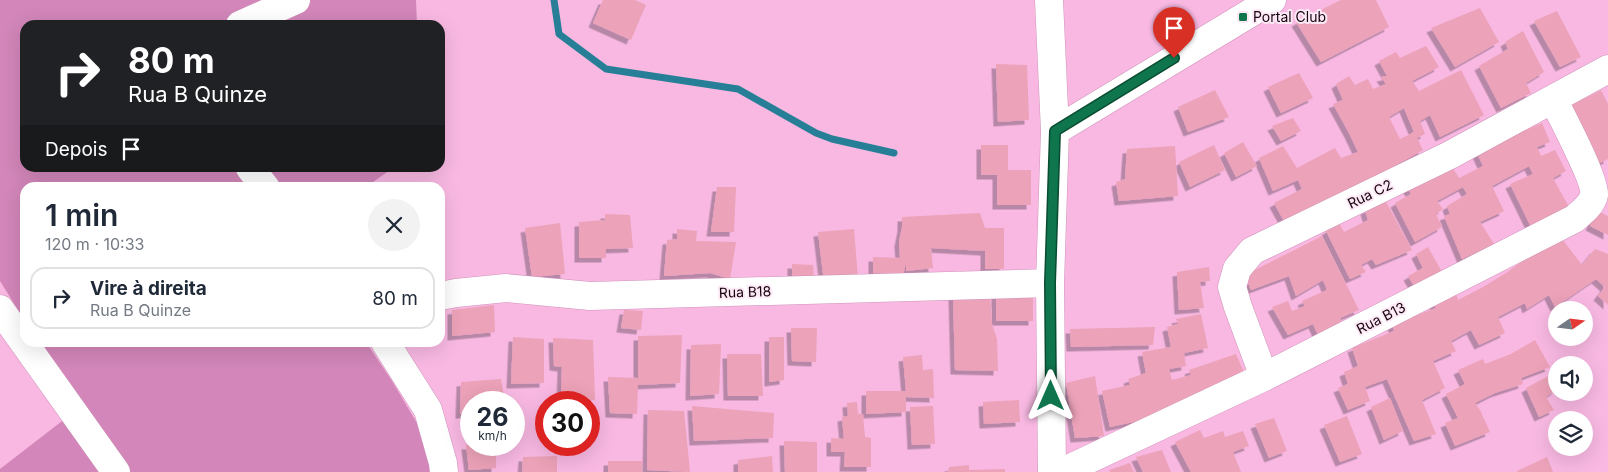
<!DOCTYPE html>
<html lang="pt">
<head>
<meta charset="utf-8">
<style>
	body { margin:0; font-family:Inter,sans-serif; background:#f2f2f3; color:#1f2937; height:100vh; display:flex; flex-direction:column; font-size:19px; white-space:nowrap }
	* { box-sizing:border-box; margin:0 }
	p { font-size:16px; color:#747a83 }
	.icon { flex:none; width:28px; height:28px; fill:none; stroke:currentColor; stroke-width:2; stroke-linecap:round; stroke-linejoin:round }
	.map { position:relative; flex:1; overflow:hidden }
	.side { position:absolute; left:20px; top:182px; width:425px; height:165px; display:flex; flex-direction:column; background:#fff; border-radius:15px; box-shadow:0 5px 20px #0002 }
	.side>* { flex:none }
	.guide { position:absolute; left:20px; top:20px; width:425px; height:152px; border-radius:15px; box-shadow:0 5px 20px #0002; background:#202124; color:#fff; overflow:hidden }
	.needle { width:32px; rotate:76deg }
	.tools { position:absolute; left:1548px; top:301px; display:grid; gap:10px }
	.tools a { display:grid; place-items:center; width:45px; height:45px; border-radius:50%; background:#fff; box-shadow:0 5px 20px #0002; font-size:25px }
	.speed { position:absolute; left:460px; top:391px; display:flex; gap:10px; font-size:25px; font-weight:700; text-align:center }
	.speed>* { display:grid; place-content:center; width:65px; height:65px; border-radius:50%; background:#fff; box-shadow:0 5px 20px #0002; line-height:1 }
	.speed small { font-size:12px; font-weight:400 }
	.speed .limit { border:8px solid #d22; background:#fff; color:#111 }
	.pin { position:absolute; display:grid; place-items:center; width:42px; height:42px; color:#fff; margin:-51px -21px; border-radius:50% 50% 50% 0; rotate:-45deg; box-shadow:0 0 5px #0007 }
	.pin .icon { rotate:45deg }
	.me { position:absolute; width:55px; margin:-28px; rotate:0deg; stroke-linejoin:round; filter:drop-shadow(0 0 4px #0008) }
	.turn { display:flex; align-items:center; gap:18px; height:105px; padding:0 25px; font-size:22px }
	.turn .icon { width:65px; height:65px; stroke-width:2.5 }
	.turn b { display:block; font-size:35px; line-height:42px }
	.then { display:flex; align-items:center; height:48px; padding:0 25px; background:#0003; gap:10px; font-size:19px }
	.round { display:grid; place-items:center; flex:none; width:52px; height:52px; border-radius:26px; background:#f2f2f3 }
	.headline { display:flex; align-items:center; justify-content:space-between; height:85px; padding:0 25px }
	h1 { font-size:30px; font-weight:600; line-height:38px }
	ul { padding:0; list-style:none }
	li { display:flex; align-items:center; gap:15px; height:62px; margin:0 10px 8px; padding:0 15px; border:2px solid #e0e1e3; border-radius:15px }
	li div { flex:1 }
	li b { display:block; font-size:19px }
	li em { font-style:normal }
	.map>svg:first-child { display:block }
	.green { fill:#d286b9 }
	.lines { fill:none; stroke-linecap:round; stroke-linejoin:round }
	.stream { stroke:#277f97; stroke-width:7 }
	.building { fill:#eca2b8; fill-rule:evenodd; filter:url(#shadow) }
	.minor-casing { stroke:#d092ba; stroke-width:29 }
	.minor { stroke:#fff; stroke-width:28 }
	.route-casing { stroke:#0a4c32; stroke-width:12 }
	.route { stroke:#0f754d; stroke-width:9 }
	.poi-dot { fill:#0f754d; stroke:#fde9f5; stroke-width:2 }
	.labels { text-anchor:middle; stroke-width:4; stroke-linejoin:round; paint-order:stroke }
	.poi-label { font-size:14px; fill:#170411; stroke:#fde9f5; text-anchor:start }
	.street-label { font-size:14px; fill:#170411; stroke:#fde9f5 }
</style>
</head>
<body>
<div class="map">
<svg width="1608" height="472" viewBox="0 0 1608 472">
	<defs>
		<filter id="shadow"><feDropShadow dx="-4.5" dy="4.5" stdDeviation="0" flood-color="#0004"/></filter>
	</defs>
	<rect width="100%" height="100%" fill="#f8b8e2"/>
	<path class="green" d="M0,0h416l1,25h-392v143h368l-27,19 -341,1v133l-25,-40z
		M366,342l26,39 32,54 7,37h-431v-3l79,-61 -41,-65z"/>
	<g class="lines">
		<path class="stream" d="M554,0l5,34 47,35 132,20 78,44 16,6 62,14"/>
	</g>
	<path class="building" d="M603,0h32l11,5 -15,35 -38,-17z
		M1341,0h35l13,27 -68,35 -25,-40z
		M1480,8l19,34 -44,25 -24,-39z
		M1557,11l24,46 -21,10 -26,-46z
		M1523,31l21,41 -18,11 5,10 -30,15 -22,-42 29,-17 -3,-7z
		M1426,46l13,21 -27,14 7,10 42,-21 23,45 -44,22 -10,-22 -10,6 5,13 -8,4 6,12 -52,29 -86,44 -11,-20 28,-14 -4,-9 -25,11 -14,-33 24,-12 14,22 38,-20 6,10 17,-6 -9,-19 -16,-29 10,-4 -7,-16 13,-8 6,9 13,-6 5,10 13,-5 -5,-7 6,-1 -8,-15 17,-9 4,6zM1404,108l10,24 -14,7 -11,-22z
		M996,64l31,1 2,55 -31,2z
		M1299,73l14,25 -32,15 -13,-26z
		M1215,90l14,27 -41,15 -10,-25z
		M1601,90l7,14v55l-8,4 -29,-58z
		M1293,118l8,13 -20,10 -9,-15z
		M1542,123l8,19 -13,5 4,9 14,-6 11,21 -13,7 16,29 -38,20 -21,-43 23,-10 -4,-8 -37,20 12,25 -24,11 14,22 -32,15 -18,-43 6,-2 -3,-8 20,-12 -4,-7 -26,14 6,8 -7,5 6,13 -27,15 -20,-39 16,-9 -4,-7 44,-22 8,13 24,-12 -7,-15z
		M1243,142l14,24 -21,11 -12,-24z
		M981,145h27v25h23v35h-34v-30h-16z
		M1214,145l11,25 -35,17 -11,-25z
		M1175,146l3,50 -59,5 -3,-19 9,-3 2,-30z
		M717,187h19l-2,45h-23z
		M1386,202l26,48 -36,15 -4,-6 -11,6 5,7 -16,7 -24,-48 13,-8 5,9 24,-12 -3,-10z
		M1598,211l10,5v19l-18,-9z
		M980,213l5,15h19v41h-19v-18l-54,-3 2,20 -27,3v-9l-3,14 -30,-1v-18l27,1 -1,-16 3,-15v-10z
		M605,214l25,1 3,33 -27,1v9h-27v-36l26,-2z
		M560,223l5,51 -33,3 -7,-49z
		M677,229l20,2 -1,10 40,1 -6,37 -20,-6 -46,3 3,-36 10,-1z
		M854,229l4,49 -34,4 -6,-50z
		M1559,235l23,30 13,-16 13,5v51l-10,-9 7,-9 -9,-8 -41,28 -6,-12 -22,14 -2,-6 -27,14 7,16 -26,12 -8,-15 -20,11 5,10 -23,10 12,27 -23,12 14,34 -22,7 -27,-62 -22,8 5,14 -22,9 -10,-22 10,-4 -4,-12 14,-6 -6,-18 42,-17 -2,-7 44,-16 -3,-5 23,-10 2,7 25,-13 23,-14z
		M1322,236l37,74 -19,8 2,6 -24,11 -5,-11 -25,11 -16,-28 16,-6 4,10 13,-5 -3,-5 25,-11 -4,-10 -27,16 -7,-20 -38,14 -6,-15z
		M1428,247l14,25 -28,14 -6,-10 15,-8 -7,-14z
		M792,264l21,1 1,15 -22,3z
		M1209,267l1,14 -10,1 4,26 -25,2 -2,-38z
		M996,291l37,1v29h-37z
		M990,293l2,31 5,15 1,32 -43,-1 -2,-75z
		M494,305l1,27 -43,4v-26z
		M624,310l19,1 -2,19 -20,-2z
		M1201,314l7,34 -24,5 2,13 -17,3 3,11 19,-5 -2,-5 47,-16 10,23 -108,44 -28,6 -8,-36 28,-6 -2,-6 18,-6 -4,-21 29,-5 -4,-20 11,-3 -2,-5z
		M1155,327l-2,18 -82,2 -1,-18z
		M791,328h26l-1,34 -24,-1z
		M682,335l-2,48 -42,2 -1,29 -27,-1 -2,-36 30,1v-42z
		M513,337l31,2v44l-33,1z
		M769,337h15v43l-15,2z
		M553,338l40,2 2,60 -34,1 1,-34 -8,-1z
		M1535,340l15,27 -29,11 2,6 -28,9 -20,10 5,7 10,22 -35,14 -10,-23 13,-5 -12,-24 19,-10 -7,-14 25,-11 2,5 26,-10z
		M721,344l-2,50 -29,2 1,-51z
		M727,354h34l2,42h-35z
		M922,355l1,15 10,-1 1,29 -28,-1v15l-40,2v-23h40l-3,-34z
		M1552,374l4,7v9l-10,7 8,13 -15,7 -13,-29z
		M1095,376l9,60 -29,2 -9,-55z
		M501,379l4,23h-34v12h-11l1,-32z
		M1390,398l13,33 -19,9 -13,-33z
		M1019,400l1,22 -36,2 -1,-22z
		M857,402l1,12h5l2,23 6,1v29h-27l1,-15h-14v-14l13,1 -2,-22 6,-1 -1,-13z
		M692,406l82,7 -1,25 -79,3z
		M933,406l2,38 -23,1 -2,-38z
		M648,410l36,1 6,61 -43,-2z
		M1347,416l15,38 -22,8 -16,-37z
		M1274,418l13,33 -18,7 -14,-34z
		M1200,430l4,8 19,-7 2,6 18,-6 6,15 -16,6 8,20h-50l-16,-30z
		M784,441l33,1v30h-32z
		M466,445h30v23l-27,2z
		M1162,450l9,22h-28l-7,-15z
		M557,456v16h-35l1,-15z
		M772,456l1,16h-35v-12z
		M1547,457l6,15h-36v-1z
		M608,461h34v11h-34z
		M1130,463l4,9h-24l-1,-2z
		M969,465v5l36,-1v3h-57l1,-5z"/>
	<g class="lines">
		<g class="minor-casing">
			<path id="minor" d="M1049,0l6,131 -5,152 2,189
				M240,25l56,-25
				M1055,131l217,-131
				M250,168l16,20
				M440,296l16,-3 50,-5 84,8 460,-13
				M0,309l116,163
				M385,342l43,68 15,53 1,9
				M1264,377l-26,-70 -6,-20 5,-18 15,-18 198,-96 158,-86
				M1062,472l202,-95 310,-158c7,-6 18,-14 20,-24 2,-14 -33,-80 -41,-96"/>
		</g>
		<use href="#minor" class="minor"/>
	</g>
	<g class="lines">
		<g class="route-casing">
			<path id="route" d="M1051,396l-1,-113 5,-152 119,-73"/>
		</g>
		<use href="#route" class="route"/>
	</g>
	<rect class="poi-dot" x="1238" y="12" width="10" height="10" rx="2.5"/>
	<g class="labels">
		<g class="poi-label">
			<text x="1253" y="22">Portal Club</text>
		</g>
		<g class="street-label">
			<text transform="translate(1370 194) rotate(-26)" y="5">Rua C2</text>
			<text transform="translate(745 292) rotate(-2)" y="5">Rua B18</text>
			<text transform="translate(1381 318) rotate(-27)" y="5">Rua B13</text>
		</g>
	</g>
</svg>
<div class="tools">
<a><svg class="needle" viewBox="-14 -14 28 28"><path d="M0-13l5 13h-10z" fill="#e53935"/><path d="M0 13l5-13h-10z" fill="#747a83"/></svg></a>
<a><svg class="icon" aria-label="sound" viewBox="0 0 24 24"><path d="M4 9h4l5-4v14l-5-4H4zM17 9q2 3 0 6"/></svg></a>
<a><svg class="icon" aria-label="layers" viewBox="0 0 24 24"><path d="M12 4l9 5-9 5-9-5zM3 14l9 5 9-5"/></svg></a>
</div>
<div class="speed"><div>26<small>km/h</small></div><div class="limit">30</div></div>
<div class="pin" style="left:1174px;top:58px;background:#d93025"><svg class="icon" aria-label="arrive" viewBox="0 0 24 24"><path d="M6 21V4h12l-3 4 3 4H6"/></svg></div>
<svg class="me" style="left:1051px;top:396px" viewBox="-20 -20 40 40"><path d="M0-17L14 15 0 8-14 15z" fill="#0f754d" stroke="#fff" stroke-width="4"/></svg>
<div class="guide">
<div class="turn"><svg class="icon" aria-label="right" viewBox="0 0 24 24"><path d="M7 20v-9h11M14 6l5 5-5 5"/></svg><div><b>80 m</b>Rua B Quinze</div></div>
<div class="then">Depois<svg class="icon" aria-label="arrive" viewBox="0 0 24 24"><path d="M6 21V4h12l-3 4 3 4H6"/></svg></div>
</div>
<section class="side">
<div class="headline"><div><h1>1 min</h1><p>120 m · 10:33</p></div><a class="round"><svg class="icon" aria-label="close" viewBox="0 0 24 24"><path d="M6 6l12 12M18 6L6 18"/></svg></a></div>
<ul>
<li><svg class="icon" aria-label="right" viewBox="0 0 24 24"><path d="M7 20v-9h11M14 6l5 5-5 5"/></svg><div><b>Vire à direita</b><p>Rua B Quinze</p></div><em>80 m</em></li>
</ul>
</section>
</div>
</body>
</html>
